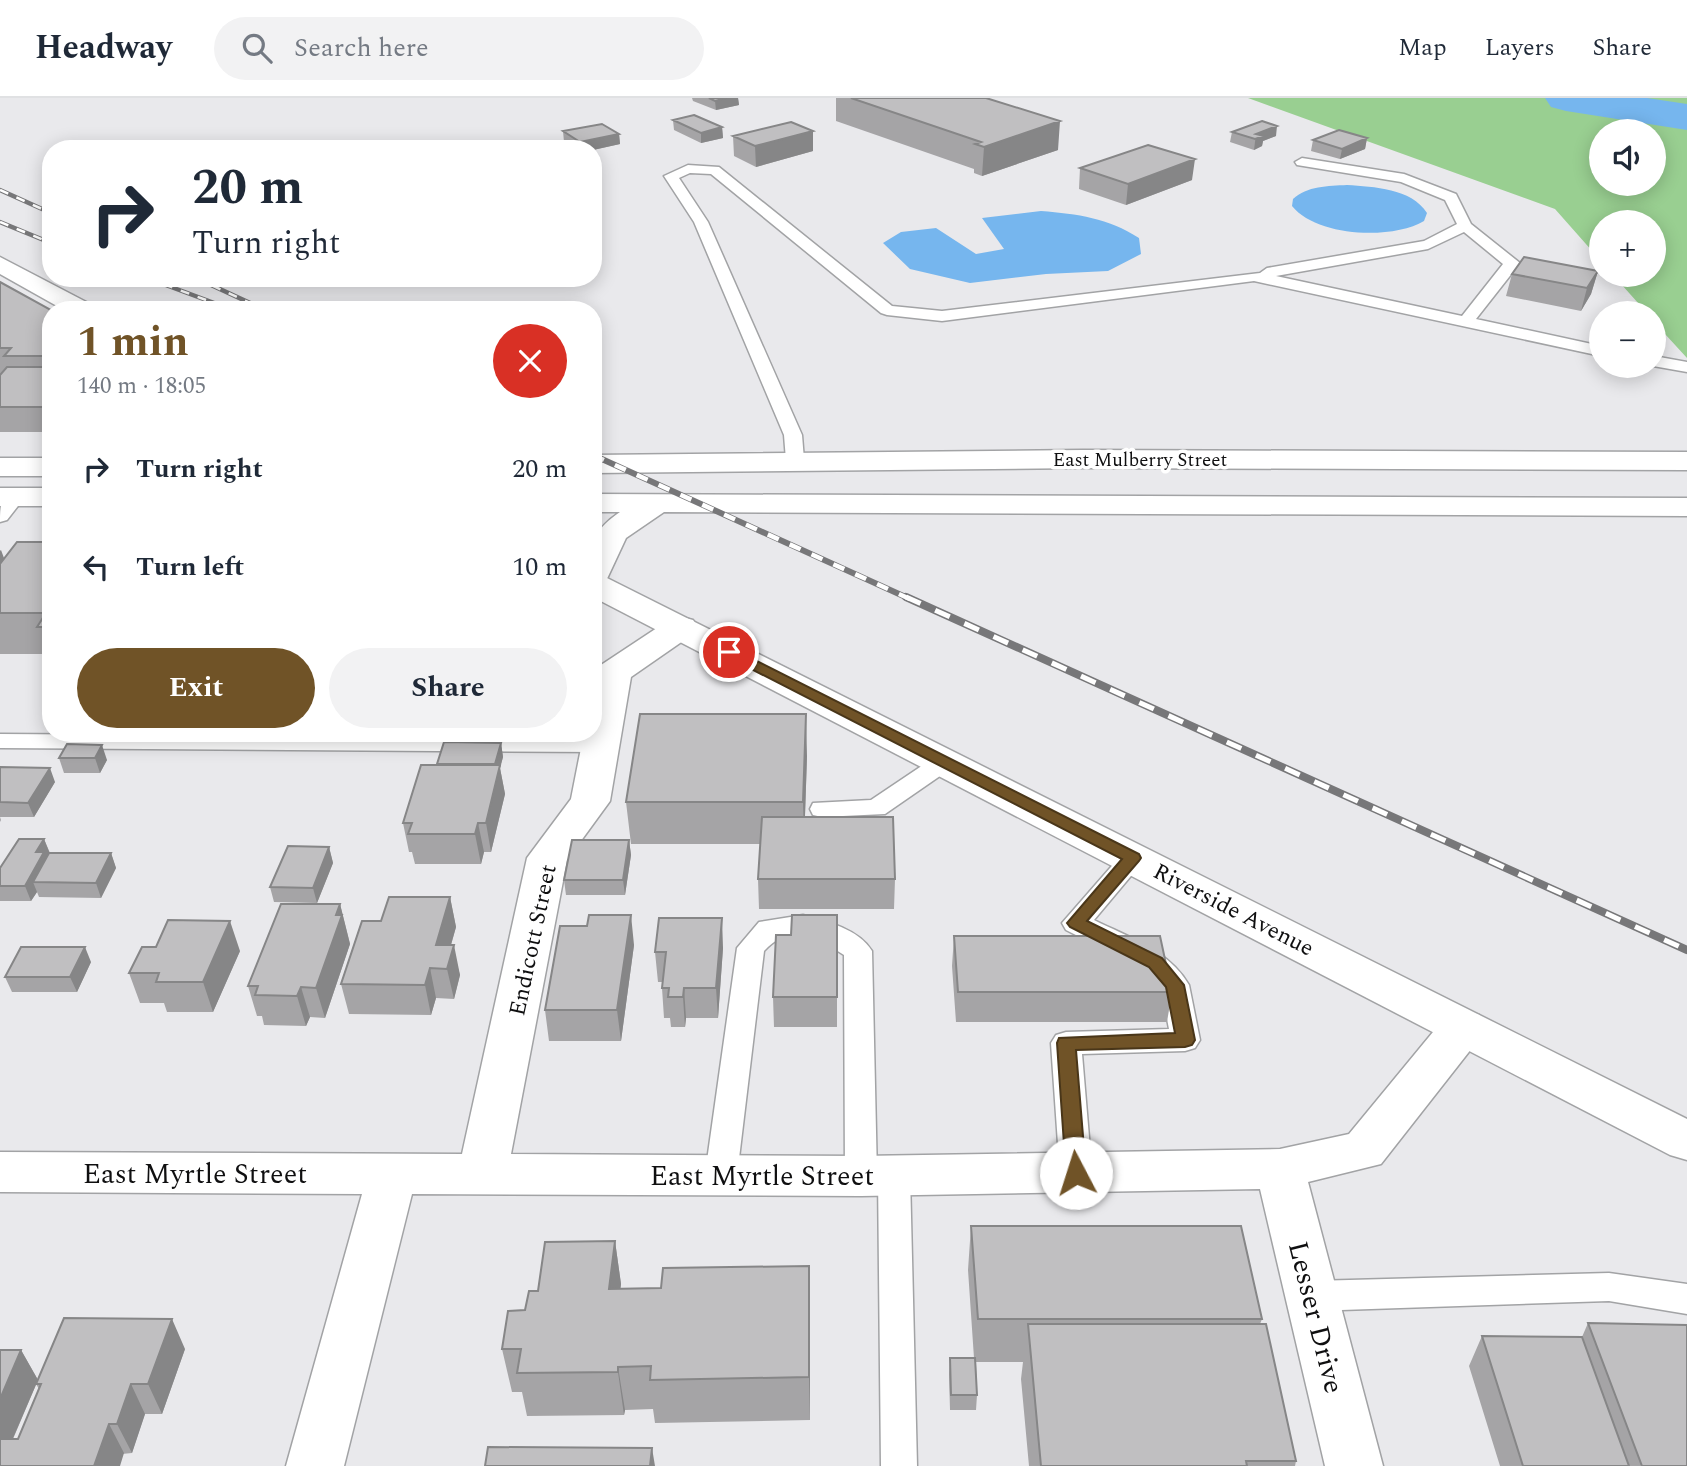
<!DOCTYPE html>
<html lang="en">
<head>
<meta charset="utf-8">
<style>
	body { margin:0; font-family:Spectral,serif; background:#f2f2f3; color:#1f2937; height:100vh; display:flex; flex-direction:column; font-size:26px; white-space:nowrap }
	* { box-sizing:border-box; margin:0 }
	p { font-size:23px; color:#747a83 }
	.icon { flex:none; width:38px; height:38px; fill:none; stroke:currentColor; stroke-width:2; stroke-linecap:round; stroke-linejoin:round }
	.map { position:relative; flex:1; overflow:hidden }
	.details { position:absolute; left:42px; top:203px; width:560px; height:441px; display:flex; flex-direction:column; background:#fff; border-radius:28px; box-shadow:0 4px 18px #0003 }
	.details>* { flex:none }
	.hud { position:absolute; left:42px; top:42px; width:560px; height:147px; border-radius:28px; box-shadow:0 4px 18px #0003; background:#fff; color:#1f2937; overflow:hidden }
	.tools { position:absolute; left:1589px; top:21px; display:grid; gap:14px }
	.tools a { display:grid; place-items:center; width:77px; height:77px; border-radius:50%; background:#fff; box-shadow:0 4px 18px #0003; font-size:35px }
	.pin { position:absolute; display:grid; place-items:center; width:60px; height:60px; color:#fff; margin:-30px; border:4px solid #fff; border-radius:50%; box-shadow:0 2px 7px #0007 }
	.me { position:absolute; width:77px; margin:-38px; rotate:355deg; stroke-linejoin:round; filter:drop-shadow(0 0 5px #0008) }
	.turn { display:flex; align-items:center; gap:24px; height:147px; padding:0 35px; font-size:32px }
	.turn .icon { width:91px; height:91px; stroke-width:2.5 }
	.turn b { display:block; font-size:49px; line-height:60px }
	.round { display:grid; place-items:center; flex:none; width:74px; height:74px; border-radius:37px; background:#f2f2f3 }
	.overview { display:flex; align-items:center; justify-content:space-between; height:119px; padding:0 35px }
	h1 { font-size:42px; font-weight:700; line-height:52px; color:#705327 }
	.primary-button { display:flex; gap:14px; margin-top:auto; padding:14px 35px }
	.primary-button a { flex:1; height:80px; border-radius:42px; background:#705327; color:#fff; font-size:28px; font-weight:700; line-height:80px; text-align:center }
	.primary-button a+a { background:#f2f2f3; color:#1f2937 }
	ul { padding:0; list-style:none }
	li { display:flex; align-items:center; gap:21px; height:98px; padding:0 35px }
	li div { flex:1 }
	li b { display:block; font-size:26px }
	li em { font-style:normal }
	header { display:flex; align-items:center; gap:42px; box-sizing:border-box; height:98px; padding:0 35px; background:#fff; border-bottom:2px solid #e0e1e3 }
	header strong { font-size:33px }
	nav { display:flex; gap:38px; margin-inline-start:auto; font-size:24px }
	.search { width:490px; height:63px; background:#f2f2f3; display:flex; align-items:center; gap:18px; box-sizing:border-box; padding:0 24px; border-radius:38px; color:#747a83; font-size:26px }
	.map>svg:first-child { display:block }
	.green { fill:#99cf91; fill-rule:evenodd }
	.water { fill:#76b6ee }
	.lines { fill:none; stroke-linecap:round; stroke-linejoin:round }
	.river { fill:#76b6ee; fill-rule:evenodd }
	.lane-casing { stroke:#a2a3a5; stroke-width:3 }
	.street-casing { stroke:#a2a3a5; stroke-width:3 }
	.secondary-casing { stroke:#a2a3a5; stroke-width:3 }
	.highway-casing { stroke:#a2a3a5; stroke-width:3 }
	.lane { fill:#fff; fill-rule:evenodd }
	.street { fill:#fff; fill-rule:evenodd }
	.secondary { fill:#fff; fill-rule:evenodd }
	.highway { fill:#fff; fill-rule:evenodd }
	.rail-far2-casing { stroke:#777779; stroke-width:4.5 }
	.rail-far1-casing { stroke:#777779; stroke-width:6 }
	.rail-casing { stroke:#777779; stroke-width:8 }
	.rail-far2 { stroke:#fff; stroke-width:2.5; stroke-dasharray:9; stroke-linecap:butt }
	.rail-far1 { stroke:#fff; stroke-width:4.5; stroke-dasharray:12; stroke-linecap:butt }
	.rail { stroke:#fff; stroke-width:5; stroke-dasharray:16; stroke-linecap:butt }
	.wall { fill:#a5a4a6 }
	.shaded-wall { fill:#868687 }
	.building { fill:#c0bfc1; stroke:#868687; stroke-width:2 }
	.route { fill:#705327; stroke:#493619; stroke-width:2 }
	.labels { text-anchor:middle; stroke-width:7; stroke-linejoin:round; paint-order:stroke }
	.far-street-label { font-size:19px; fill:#0f0f10; stroke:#fff }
	.street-label { font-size:23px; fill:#0f0f10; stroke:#fff }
	.near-street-label { font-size:28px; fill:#0f0f10; stroke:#fff }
</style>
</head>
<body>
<header>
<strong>Headway</strong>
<div class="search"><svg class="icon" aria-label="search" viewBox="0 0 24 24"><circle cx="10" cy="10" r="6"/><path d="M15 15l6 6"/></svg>Search here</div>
<nav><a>Map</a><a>Layers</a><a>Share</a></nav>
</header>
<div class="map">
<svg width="1687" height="1368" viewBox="0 0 1687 1368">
	<rect width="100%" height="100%" fill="#e9e9ec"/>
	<path class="green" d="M1248,0h439v260l-33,-36v-9h-7l-34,-38h41v-53h-53v39l-46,-52zM1601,33h53v53h-53z"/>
	<path class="water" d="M1347,87c27,2 64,3 80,28l-3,8c-32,19 -107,16 -132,-15l1,-7c14,-13 35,-13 54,-14z
		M1041,113c37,3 67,7 98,27l2,16 -33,17 -62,3 -76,9 -60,-14 -27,-26 18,-11 35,-4 40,26 28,-5 -22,-31z"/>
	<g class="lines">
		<path class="river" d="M1545,0h102l40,6v26l-121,-19 -15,-4z"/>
		<g class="lane-casing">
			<path id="lane" d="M1302,60l102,16 52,20 15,30 49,39 -44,56 125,27v10l-347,-75 -312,40 -55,-6 -6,-2 -170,-139 -21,-1 -11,5 29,44 94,213 2,25 -9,6 -9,-6 -2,-25 -90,-213 -30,-46 24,-11 31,2 173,139 50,5 318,-38 7,-5 157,-27 33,-17 -12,-24 -44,-18 -104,-17 -2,-3zM1464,134l39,32 -41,52 -186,-40 152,-27z
				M1654,258l33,6v10l-34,-6z
				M15,393l10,6 -18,23 -7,2c0,-14 0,-27 15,-31z
				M0,636l599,4 8,2 4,5 -4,5 -8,2 -599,-4z
				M944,657l9,2 3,5 -3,5 -68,47 -63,3 -9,-2 -3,-6 3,-6 58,-3 64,-43z
				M1133,751l9,3 4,6 -52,62c34,17 75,30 95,65l11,55 -5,8 -10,3 -103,3 10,119 -5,9 -11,4 -11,-4 -5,-9 -9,-130 5,-8 10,-3 103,-3 -8,-41 -16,-18 -79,-40 -4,-7 62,-71z
				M803,817c23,6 56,14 69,36l5,225 -5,9 -11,4 -11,-4 -5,-9 -1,-221c-29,-19 -52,-34 -80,-4l-27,224 -5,9 -11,4 -11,-4 -5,-9 32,-227 22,-26z
				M894,1064l11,4 5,9 7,291h-36l-3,-291 5,-9z
				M1609,1175l78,11v30l-78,-13 -297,10 -12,-5 -5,-10 5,-10 12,-5z"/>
		</g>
		<g class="street-casing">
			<path id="street" d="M681,519l12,3 5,7 -5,7 -62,43 -21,124 -43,59 -56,294 350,2 419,-7 69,-15 98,-119 16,-5 16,5 7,12 -7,12 -98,125 -73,18 75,284h-58l-65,-277 -399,7 -449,-2 -68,272h-58l76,-272 -362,-2v-40l462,2 65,-296 44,-59 13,-66h9c0,-22 -4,-49 8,-68l68,-45z"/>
		</g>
		<g class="secondary-casing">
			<path id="secondary" d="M593,476l12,3 1082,542v41l-17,-5 -1077,-558z"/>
		</g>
		<g class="highway-casing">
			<path id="highway" d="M0,159l92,48 3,5h-31l-64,-36z
				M1083,352l604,2v18l-604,-2 -490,5v-18z
				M0,360h51v18h-51z
				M0,390h51v18h-51z
				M593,396l1094,4v18l-1023,-4 -38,26 -21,45 -12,3c0,-37 -7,-51 27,-74h-27z"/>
		</g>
		<use href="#lane" class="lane"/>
		<use href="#street" class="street"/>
		<use href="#secondary" class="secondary"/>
		<use href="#highway" class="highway"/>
		<g class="rail-far2-casing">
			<path id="rail-far2" d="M0,92l51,23
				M0,124l51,21
				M147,180l86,32
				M196,180l69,32"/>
		</g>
		<g class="rail-far1-casing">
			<path id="rail-far1" d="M593,357l317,144"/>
		</g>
		<g class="rail-casing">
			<path id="rail" d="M906,499l781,353"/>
		</g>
		<use href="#rail-far2" class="rail-far2"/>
		<use href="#rail-far1" class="rail-far1"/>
		<use href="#rail" class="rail"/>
	</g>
	<path class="wall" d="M692,0h46l1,7 -23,5 -23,-9z
		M836,0h150l72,52 -76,26 -8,-3v-4l-138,-48z
		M673,22l49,7 1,11 -22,5 -27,-13z
		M563,33l56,3 1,10 -27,6 -17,-1 -12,-7z
		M1232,34l44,4 -13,5 -1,5 -8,4 -24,-8z
		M733,38l80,15 -57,16 -22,-11z
		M1367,40l-2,11 -25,10 -29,-8 2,-11z
		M1080,70l112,12 -66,25 -47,-16z
		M1598,173l-7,23 -10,17 -75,-15 6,-22z
		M0,184l51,28v122h-51z
		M51,444v124l-5,-12h-46v-104l4,9z
		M501,645l2,14 -3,11 5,26 -14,58h-7l-3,12h-66l-3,-12h-3l-6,-29 35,-58 -1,-1z
		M67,646l40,16 -7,13h-36l-5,-15z
		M807,658l-2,61 90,62 -1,30h-135l-1,-30 2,-35h-129l-5,-42z
		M0,669l55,15 -21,35h-34l1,3 -1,2z
		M44,741l6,14h61l5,15 -15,30 -62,-1 -2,-5 -6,9h-31v-33z
		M629,742l2,15 -6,40h-59l-2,-15z
		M329,749l4,16 -16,40 -43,-1 -4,-15z
		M450,799l6,30 -5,18 9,30 -6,24 -18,-1 -5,17 -82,-1 -8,-30 40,-63z
		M340,806l10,40 -25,74 -15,-1 -4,9 -42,-1 -2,-9h-5l-9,-30z
		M837,817v112h-63l-1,-30 18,-62z
		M954,838l218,56 -5,30h-211l-4,-56z
		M634,847l-13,96h-72l-4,-31z
		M723,850l-5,70h-32l-1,9h-14l-1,-9h-6l-2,-30v-6h-4l-3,-30z
		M240,853l-27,61h-46l-3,-9h-24l-11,-30z
		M91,864l-14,30h-65l-7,-15z
		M971,1128l291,93 -2,5 36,137 -1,5h-266l-8,-87 2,-17h-47l1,33 -1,15h-26l-1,-36 1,-16h24l-6,-88z
		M615,1143l6,43 -1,5 190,21v110l-155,3 -2,-14 -28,1 -1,5 -97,1 -5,-24h-10l-10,-43 36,-58z
		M1588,1225l99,143h-187l-31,-100 13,-30 100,1z
		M185,1251l-23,65h-17l-13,39 -132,13 21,-116 17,30 -25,59h5l21,-50 -3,-5z"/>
	<path class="shaded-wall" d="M726,0h12l1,7 -23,5 -1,-9z
		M1060,23l-2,29 -76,26 2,-29z
		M1277,28l-1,10 -13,5 -1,5 -8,4 2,-16z
		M722,29l1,11 -22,5v-10z
		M813,33v20l-57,16 -1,-21z
		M619,36l1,10 -27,6 -12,-1 -1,-7z
		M1367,40l-2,11 -25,10 2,-10z
		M1195,61l-3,21 -66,25 2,-21z
		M1598,173l-7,23 -10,17 6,-23z
		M1,452l10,27 -11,14v-40z
		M806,616l1,42 -3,88 -1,-42z
		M501,645l2,14 -3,11 5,26 -14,58 -5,-29 11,-46 -2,-13z
		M102,647l5,15 -7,13 -5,-15z
		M50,670l5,14 -21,35 -6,-14z
		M478,725l6,29 -3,12 -6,-30z
		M44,741l6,15 -17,28 4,10 -6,9 -6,-15 11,-34z
		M629,742l2,15 -6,40 -2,-15z
		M329,749l4,16 -16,40 -4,-15z
		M111,755l5,15 -15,30 -5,-15z
		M450,799l6,30 -12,42 -8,-24z
		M340,806l10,40 -25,74 -9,-30z
		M631,817l3,30 -13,96 -4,-31z
		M722,820l1,30 -5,70 -2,-30z
		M230,823l10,30 -27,61 -10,-30z
		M454,847l6,30 -6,24 -7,-30z
		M85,849l6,15 -14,30 -7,-15z
		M430,870l6,30 -5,17 -6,-30z
		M301,889l9,30 -4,9 -9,-30z
		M684,890l2,30 -1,9 -2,-30z
		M615,1143l6,43 -5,49 -7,-44z
		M809,1168l1,44v110l-1,-43z
		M172,1221l13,30 -23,65 -14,-30z
		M21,1252l17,30 -37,86h-1v-67z
		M618,1269l7,43 -1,5 -6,-43z
		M131,1286l14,30 -13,39 -15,-29z
		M109,1326l15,29 -4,13h-26z
		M652,1350l3,18h-5z"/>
	<path class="building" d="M709,0h17l-11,3z
		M851,0h135l74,23 -76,26 -9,-3 6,-2z
		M694,17l28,12 -21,6 -28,-13z
		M1262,23l15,5 -21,8 8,2 -9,3 -23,-7z
		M791,24l22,9 -58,15 -22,-10z
		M602,26l17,10 -39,8 -17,-11z
		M1339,32l28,8 -25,11 -29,-9z
		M1148,47l47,14 -67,25 -48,-16z
		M1524,159l74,14 -11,17 -75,-14z
		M0,184l51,28v46h-47l7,-8h-11z
		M7,269h44v40h-51v-32z
		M17,444h34v85h-14l9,-14h-46v-49z
		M640,616h166l-3,88h-177z
		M444,644l57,1 -6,21h-58z
		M67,646l35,1 -7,13h-36z
		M421,667h79l-14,58h-8l-3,11h-67l4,-11h-9z
		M0,669l50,1 -22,35 -28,-1z
		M762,719h131l2,62h-137z
		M19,741h25l-8,13h8l-19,34h-25v-18z
		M572,742h57l-6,40h-59z
		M288,748l41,1 -16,41 -43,-1z
		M49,755h62l-15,30 -63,-1z
		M389,799h61l-14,48h18l-7,24 -17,-1 -5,17 -84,-1 21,-63h19z
		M281,806h59l-4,11h6l-26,73 -15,-1 -4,9 -42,-1 3,-9h-10z
		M589,817h42l-14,95h-72l15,-84h27z
		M792,817h45v82h-64l3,-62h15z
		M659,820h63l-6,70h-32l-1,9h-15l1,-9h-7l4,-36h-11z
		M168,822l62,1 -27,61h-47l3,-9h-30l13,-26h14z
		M954,838h206l12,56h-214z
		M21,849h64l-15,30h-65z
		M971,1128h270l21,93h-284z
		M615,1143l-6,48 52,-1 2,-20 146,-2v111l-159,3 1,-14 -33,1v5l-101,1 4,-24h-19l6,-38 17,-1 4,-19h9l7,-49z
		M64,1220l108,1 -24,65h-17l-14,40h-8l-15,42h-94v-27h18l23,-55h-5z
		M1588,1225l99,2v141h-45z
		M1028,1226h238l30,137h-50l1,5h-206z
		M1482,1238l100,1 47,129h-106z
		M0,1252h21l-21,49z
		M950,1260h25l2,37h-26z
		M488,1349l164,1 -2,18h-165z"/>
	<path class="route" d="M729,549l410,207 2,4 -2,3 -52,60 75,37 22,27 11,55 -3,5 -7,2 -109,3 10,123 -3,6 -7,2 -7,-2 -3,-6 -9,-130 2,-5 116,-5 -9,-46 -17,-20 -79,-40 -3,-4 55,-64 -398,-204 -2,-3z"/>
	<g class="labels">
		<g class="far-street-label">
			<text x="1140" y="368">East Mulberry Street</text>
		</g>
		<g class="street-label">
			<text transform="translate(1234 811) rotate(27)" y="8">Riverside Avenue</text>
			<text transform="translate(532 842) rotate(-78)" y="8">Endicott Street</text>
		</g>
		<g class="near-street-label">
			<text x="195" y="1085">East Myrtle Street</text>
			<text x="762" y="1087">East Myrtle Street</text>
			<text transform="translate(1317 1219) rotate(76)" y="10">Lesser Drive</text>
		</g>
	</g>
</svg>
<div class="tools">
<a><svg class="icon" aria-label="sound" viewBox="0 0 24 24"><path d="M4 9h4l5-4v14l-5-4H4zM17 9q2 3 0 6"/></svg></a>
<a>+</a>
<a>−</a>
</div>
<div class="pin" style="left:729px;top:554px;background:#d93025"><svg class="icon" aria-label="arrive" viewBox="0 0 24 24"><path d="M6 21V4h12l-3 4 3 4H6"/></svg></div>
<svg class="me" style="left:1076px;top:1075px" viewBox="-20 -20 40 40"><circle r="19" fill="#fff"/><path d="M0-13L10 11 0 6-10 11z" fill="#705327"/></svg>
<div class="hud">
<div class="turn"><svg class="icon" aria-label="right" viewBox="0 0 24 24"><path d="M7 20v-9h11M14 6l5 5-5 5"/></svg><div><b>20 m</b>Turn right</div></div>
</div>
<section class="details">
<div class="overview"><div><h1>1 min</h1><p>140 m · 18:05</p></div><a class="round" style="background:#d93025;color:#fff"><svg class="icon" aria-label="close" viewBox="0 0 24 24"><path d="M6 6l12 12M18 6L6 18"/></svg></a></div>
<ul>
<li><svg class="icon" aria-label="right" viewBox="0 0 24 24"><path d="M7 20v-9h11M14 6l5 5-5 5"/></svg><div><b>Turn right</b></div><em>20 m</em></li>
<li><svg class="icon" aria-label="left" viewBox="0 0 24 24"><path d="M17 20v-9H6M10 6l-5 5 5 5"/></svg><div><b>Turn left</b></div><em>10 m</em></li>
</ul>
<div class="primary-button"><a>Exit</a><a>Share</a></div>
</section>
</div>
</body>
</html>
